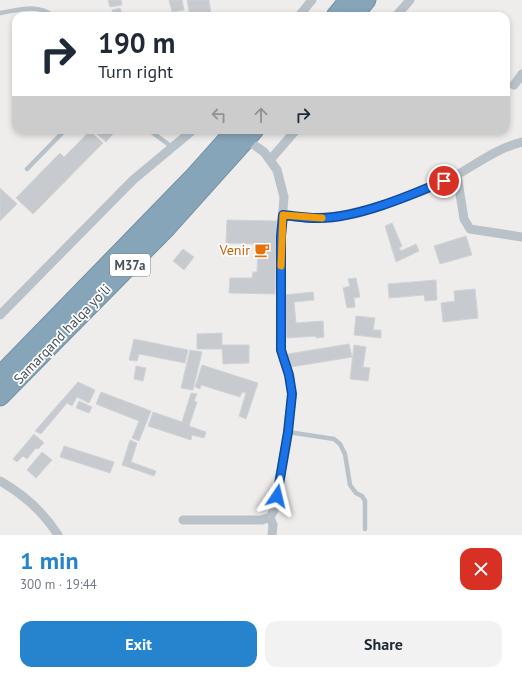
<!DOCTYPE html>
<html lang="en">
<head>
<meta charset="utf-8">
<style>
	body { margin:0; font-family:"PT Sans",sans-serif; background:#f2f2f3; color:#1f2937; height:100vh; display:flex; flex-direction:column; font-size:15px; white-space:nowrap }
	* { box-sizing:border-box; margin:0 }
	p { font-size:13px; color:#747a83 }
	.icon { flex:none; width:22px; height:22px; fill:none; stroke:currentColor; stroke-width:2; stroke-linecap:round; stroke-linejoin:round }
	.map { position:relative; height:535px; overflow:hidden }
	.side { display:flex; flex-direction:column; background:#fff; flex:1 }
	.side>* { flex:none }
	.guide { position:absolute; left:12px; top:12px; width:498px; height:122px; border-radius:12px; box-shadow:0 2px 6px #0003; background:#fff; color:#1f2937; overflow:hidden }
	.pin { position:absolute; display:grid; place-items:center; width:34px; height:34px; color:#fff; margin:-17px; border:2px solid #fff; border-radius:50%; box-shadow:0 1px 4px #0007 }
	.me { position:absolute; width:44px; margin:-22px; rotate:10deg; stroke-linejoin:round; filter:drop-shadow(0 0 3px #0008) }
	.turn { display:flex; align-items:center; gap:14px; height:84px; padding:0 20px; font-size:18px }
	.turn .icon { width:52px; height:52px; stroke-width:2.5 }
	.turn b { display:block; font-size:28px; line-height:34px }
	.lanes { display:flex; align-items:center; height:38px; padding:0 20px; background:#0003; justify-content:center; gap:20px; direction:ltr }
	.lanes .off { opacity:.35 }
	.round { display:grid; place-items:center; flex:none; width:42px; height:42px; border-radius:12px; background:#f2f2f3 }
	.head { display:flex; align-items:center; justify-content:space-between; height:68px; padding:0 20px }
	h1 { font-size:24px; font-weight:600; line-height:30px; color:#2684ce }
	.primary-button { display:flex; gap:8px; margin-top:auto; padding:8px 20px }
	.primary-button a { flex:1; height:46px; border-radius:12px; background:#2684ce; color:#fff; font-size:16px; font-weight:600; line-height:46px; text-align:center }
	.primary-button a+a { background:#f2f2f3; color:#1f2937 }
	.map>svg:first-child { display:block }
	.building { fill:#c7cacf; stroke:#d0d3d7 }
	.lines { fill:none; stroke-linecap:round; stroke-linejoin:round }
	.highway-casing { stroke:#7290a3; stroke-width:19 }
	.lane { stroke:#b8c2c8; stroke-width:4.5 }
	.street { stroke:#b8c2c8; stroke-width:9 }
	.highway { stroke:#87a5b8; stroke-width:17 }
	.route-casing { stroke:#114b97; stroke-width:10 }
	.route { stroke:#1a73e8; stroke-width:7 }
	.slow { stroke:#f59e0b; stroke-width:7 }
	.labels { text-anchor:middle; stroke-width:3.5; stroke-linejoin:round; paint-order:stroke }
	.shield { fill:#fff; stroke:#7e858a; stroke-width:1 }
	.shield-label { font-size:13px; font-weight:bold; fill:#465158 }
	.food-label { font-size:14px; fill:#c56008; stroke:#fff; text-anchor:end }
	.street-label { font-size:14px; fill:#465158; stroke:#fff }
</style>
</head>
<body>
<div class="map">
<svg width="522" height="535" viewBox="0 0 522 535">
	<rect width="100%" height="100%" fill="#efecec"/>
	<path class="building" d="M108,0h13l1,5 -12,2z
		M169,0h13l2,10 -12,2z
		M187,0h22l2,14 -21,2z
		M120,8l3,8h-10l-1,-6z
		M100,130h16l-10,12 -9,-8z
		M90,131l13,12 -70,71 -17,-16 44,-45 4,4z
		M0,188l17,16 -17,17z
		M227,220l50,1 -2,73 -46,-1 1,-15h22l1,-6h4l1,-28 -32,-1z
		M392,223l10,23 -3,2 2,3 15,-7 3,7 -23,11 -11,-36z
		M466,236l6,19 -32,9 -6,-18z
		M183,249l11,8 -10,13 -11,-9z
		M356,278l4,19 -6,1 1,9 -8,1 -4,-20 7,-2 -2,-7z
		M436,280l1,20 -12,1 -1,-6 -35,3 -1,-14z
		M475,289l3,29 -35,4 -2,-19 14,-2 -1,-10z
		M313,292l1,8 -20,2 2,21 27,-2 1,16 -8,1v-2l-29,2 -3,-43z
		M356,316l19,2 -2,12h8v8l-27,-3z
		M222,333v12h27v18l-26,1 -1,-15h-25v-15z
		M134,339l54,11 -3,13 -46,-9 -2,7 -8,-1z
		M349,344l3,13 -61,10 -3,-13z
		M354,345l12,2 -3,20 7,1 -2,13 -18,-2z
		M190,350l12,2 -9,38 -12,-2z
		M202,365l56,18 -12,36 -7,-3 7,-23 -4,-1 -2,5 -39,-12 -1,4 -5,-2z
		M136,366l10,2 -3,13 -9,-2z
		M78,382l17,8 -6,13 -12,-6 -5,9 -5,-3 -26,31 -6,-3z
		M101,392l50,19 -12,30 -7,-3 7,-17 -43,-17z
		M191,393l6,1 -3,7 3,1 -8,24 17,6 -2,6 -12,-3 -1,5 -43,-14 5,-14 29,10z
		M79,401l13,6 -3,6 -13,-5z
		M34,434l10,9 -6,6 -2,-1 -9,11 -4,-3 -6,6 -4,-3z
		M130,440l7,3 -6,19 25,9 -2,5 -32,-11z
		M64,446l50,16 -4,11 -50,-16z
		M42,452l10,8 -16,18 -9,-8z"/>
	<g class="lines">
		<g class="highway-casing">
			<path id="highway" d="M335,16l13,-16
				M354,16l13,-16
				M0,375l192,-197 43,-48
				M0,397l167,-169 88,-98"/>
		</g>
		<path class="lane" d="M0,13c18,-3 38,-10 53,3
			M149,130l23,17
			M27,169l38,-39
			M288,432l46,7 6,5 5,10 5,31 6,8 6,3 3,5v28"/>
		<path class="street" d="M299,16l13,-16
			M396,16l14,-16
			M514,85l8,-11
			M270,160l26,-30
			M457,175l7,44 6,10 52,8
			M283,215c11,1 24,4 36,3 37,-2 106,-25 138,-43 22,-13 41,-27 65,-33
			M0,315l133,-135 60,-50
			M0,481c23,13 44,32 58,54
			M270,517l3,8 -1,10
			M183,520h79l8,-3 4,-7 14,-78 4,-38 -3,-19 -8,-25v-114l3,-39 -7,-27 -13,-18 -17,-12"/>
		<use href="#highway" class="highway"/>
	</g>
	<g class="lines">
		<g class="route-casing">
			<path id="route" d="M277,496l11,-64 4,-38 -3,-19 -8,-25v-114l2,-21c11,1 22,3 34,3 38,1 92,-22 127,-37"/>
		</g>
		<use href="#route" class="route"/>
		<path class="slow" d="M281,266l2,-51 39,3"/>
	</g>
	<defs>
		<g id="cafe-bare" transform="scale(1.2)"><path d="M-5.5-4.5H6V0H3Q3 3.5 0 3.5H-2.5Q-5.5 3.5-5.5 0ZM3-3.2v2h1.7v-2ZM-6 4.5H4V6H-6Z" fill="#e8710a" stroke="#fff" stroke-width="2.5" paint-order="stroke"/></g>
	</defs>
	<g fill-rule="evenodd">
		<use href="#cafe-bare" x="262" y="250"/>
	</g>
	<g class="labels">
		<rect class="shield" x="110" y="254" width="40" height="22" rx="3"/>
		<g class="shield-label">
			<text x="130" y="270">M37a</text>
		</g>
		<g class="food-label">
			<text x="250" y="255">Venir</text>
		</g>
		<g class="street-label">
			<text transform="translate(62 334) rotate(-46)" y="5">Samarqand halqa yoʻli</text>
		</g>
	</g>
</svg>
<div class="pin" style="left:444px;top:181px;background:#d93025"><svg class="icon" aria-label="arrive" viewBox="0 0 24 24"><path d="M6 21V4h12l-3 4 3 4H6"/></svg></div>
<svg class="me" style="left:277px;top:496px" viewBox="-20 -20 40 40"><path d="M0-17L14 15 0 8-14 15z" fill="#1a73e8" stroke="#fff" stroke-width="4"/></svg>
<div class="guide">
<div class="turn"><svg class="icon" aria-label="right" viewBox="0 0 24 24"><path d="M7 20v-9h11M14 6l5 5-5 5"/></svg><div><b>190 m</b>Turn right</div></div>
<div class="lanes"><svg class="icon off" aria-label="left" viewBox="0 0 24 24"><path d="M17 20v-9H6M10 6l-5 5 5 5"/></svg><svg class="icon off" aria-label="ahead" viewBox="0 0 24 24"><path d="M12 20V5M6 11l6-6 6 6"/></svg><svg class="icon" aria-label="right" viewBox="0 0 24 24"><path d="M7 20v-9h11M14 6l5 5-5 5"/></svg></div>
</div>
</div>
<section class="side">
<div class="head"><div><h1>1 min</h1><p>300 m · 19:44</p></div><a class="round" style="background:#d93025;color:#fff"><svg class="icon" aria-label="close" viewBox="0 0 24 24"><path d="M6 6l12 12M18 6L6 18"/></svg></a></div>
<div class="primary-button"><a>Exit</a><a>Share</a></div>
</section>
</body>
</html>
